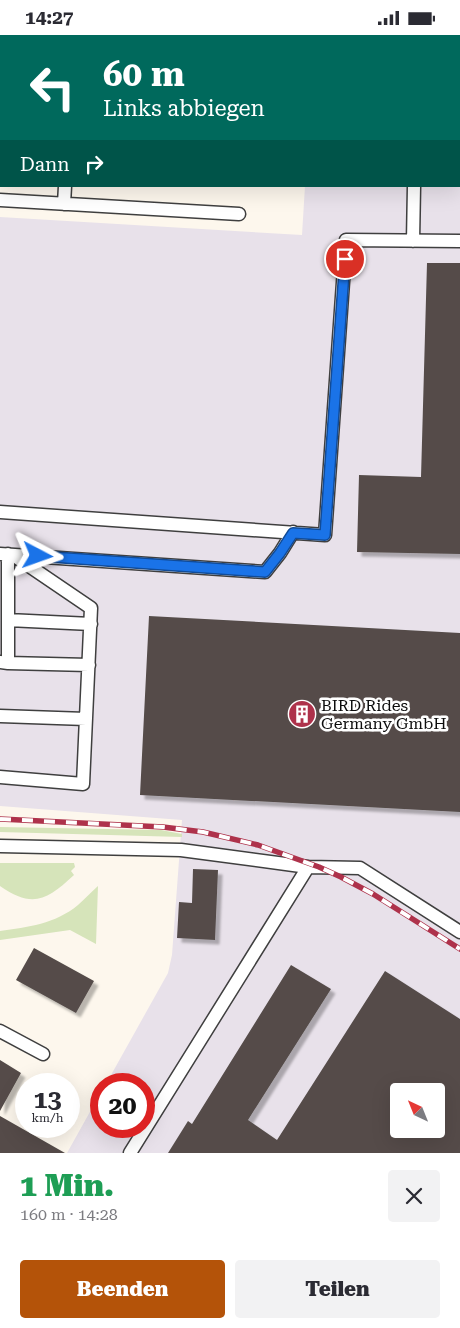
<!DOCTYPE html>
<html lang="de">
<head>
<meta charset="utf-8">
<style>
	body { margin:0; font-family:"Roboto Serif",serif; background:#f2f2f3; color:#2b2b33; height:100vh; display:flex; flex-direction:column; font-size:19px; white-space:nowrap }
	* { box-sizing:border-box; margin:0 }
	p { font-size:16px; color:#7c7c81 }
	.icon { flex:none; width:28px; height:28px; fill:none; stroke:currentColor; stroke-width:2; stroke-linecap:round; stroke-linejoin:round }
	.map { position:relative; height:1118px; overflow:hidden }
	.details { display:flex; flex-direction:column; background:#fff; flex:1 }
	.details>* { flex:none }
	.guide { position:absolute; left:0px; top:0px; width:460px; height:152px; box-shadow:0 5px 20px #0002; background:#00695c; color:#fff; overflow:hidden }
	.needle { width:32px; rotate:317deg }
	.buttons { position:absolute; left:390px; top:1048px; display:grid; gap:10px }
	.buttons a { display:grid; place-items:center; width:55px; height:55px; border-radius:5px; background:#fff; box-shadow:0 5px 20px #0002; font-size:25px }
	.speed { position:absolute; left:15px; top:1038px; display:flex; gap:10px; font-size:25px; font-weight:700; text-align:center }
	.speed>* { display:grid; place-content:center; width:65px; height:65px; border-radius:50%; background:#fff; box-shadow:0 5px 20px #0002; line-height:1 }
	.speed small { font-size:12px; font-weight:400 }
	.speed .limit { border:8px solid #d22; background:#fff; color:#111 }
	.pin { position:absolute; display:grid; place-items:center; width:42px; height:42px; color:#fff; margin:-21px; border:2px solid #fff; border-radius:50%; box-shadow:0 1px 5px #0007 }
	.me { position:absolute; width:55px; margin:-28px; rotate:94deg; stroke-linejoin:round; filter:drop-shadow(0 0 4px #0008) }
	.turn { display:flex; align-items:center; gap:18px; height:105px; padding:0 20px; font-size:22px }
	.turn .icon { width:65px; height:65px; stroke-width:2.5 }
	.turn b { display:block; font-size:35px; line-height:42px }
	.then { display:flex; align-items:center; height:48px; padding:0 20px; background:#0003; gap:10px; font-size:19px }
	.round { display:grid; place-items:center; flex:none; width:52px; height:52px; border-radius:5px; background:#f2f2f3 }
	.summary { display:flex; align-items:center; justify-content:space-between; height:85px; padding:0 20px }
	h1 { font-size:30px; font-weight:800; line-height:38px; color:#1e9e55 }
	.action { display:flex; gap:10px; margin-top:auto; padding:10px 20px }
	.action a { flex:1; height:58px; border-radius:5px; background:#b45309; color:#fff; font-size:20px; font-weight:800; line-height:58px; text-align:center }
	.action a+a { background:#f2f2f3; color:#2b2b33 }
	.status { display:flex; justify-content:space-between; align-items:center; height:35px; padding:0 25px; background:#fff; direction:ltr }
	.status svg { height:14px; fill:currentColor }
	.map>svg:first-child { display:block }
	.industrial { fill:#e8e1ea; fill-rule:evenodd }
	.green { fill:#d6e4ba }
	.building { fill:#544c49; fill-rule:evenodd; filter:url(#shadow) }
	.lines { fill:none; stroke-linecap:round; stroke-linejoin:round }
	.service-casing { stroke:#3f3f3f; stroke-width:15 }
	.service { stroke:#fff; stroke-width:12 }
	.rail-casing { stroke:#ae324b; stroke-width:5.5 }
	.rail { stroke:#fff; stroke-width:4; stroke-dasharray:11; stroke-linecap:butt }
	.route-casing { stroke:#114b97; stroke-width:12 }
	.route { stroke:#1a73e8; stroke-width:9 }
	.labels { text-anchor:middle; stroke-width:5; stroke-linejoin:round; paint-order:stroke }
	.poi-label { font-size:16px; fill:#0c0c0c; stroke:#fff; text-anchor:start }
</style>
</head>
<body>
<div class="status"><b>14:27</b><svg viewBox="0 0 49 12"><path d="M0 12V9h3v3zM5 12V6h3v6zM10 12V3h3v9zM15 12V0h3v12zM26 1h20v11H26zM47 4h2v5h-2z"/></svg></div>
<div class="map">
<svg width="460" height="1118" viewBox="0 0 460 1118">
	<defs>
		<filter id="shadow"><feDropShadow dx="4.5" dy="4.5" stdDeviation="1" flood-color="#0004"/></filter>
	</defs>
	<rect width="100%" height="100%" fill="#fdf7ed"/>
	<path class="industrial" d="M314,0h146v1118h-393l34,-61v34h43v-42h-38l62,-111 4,-18 10,-135 -182,-14v-589l302,18 3,-49h154v-150h-145zM399,1056h37v38h-37z"/>
	<path class="green" d="M0,792l161,3 21,4v3l-182,-5z
		M0,828h74l1,4 -4,4 3,4c-27,25 -41,34 -74,11z
		M98,851l-2,58 -26,-14 -70,10v-9c28,-4 55,-7 78,-26 7,-6 13,-13 20,-19z"/>
	<path class="building" d="M427,228h33v291l-103,-2 2,-77 62,2z
		M149,581l311,17v179l-320,-17z
		M193,834l25,1 -3,70 -38,-2 2,-36 13,1z
		M34,913l60,33 -18,32 -60,-33z
		M291,930l40,24 -83,131 29,20 108,-169 75,48v134h-292l20,-32 4,3zM399,1056h37v38h-37z
		M0,1025l21,13 -21,38z
		M0,1081l65,37h-65z"/>
	<g class="lines">
		<g class="service-casing">
			<path id="service" d="M74,1v-1
				M418,1v-1
				M0,165l239,14
				M64,169l1,-18
				M413,206l1,-55
				M0,477l325,23 21,-295 114,1
				M0,519l265,18 15,-19 13,-21
				M8,585l83,4
				M0,627l8,1v-109
				M8,628l81,2
				M0,681l86,3
				M0,742l83,7 8,-176 -78,-53
				M0,811l181,4 127,17
				M0,996l43,23
				M130,1118l178,-286 52,1 100,64"/>
		</g>
		<use href="#service" class="service"/>
		<g class="rail-casing">
			<path id="rail" d="M0,784l163,8 40,5 55,13 61,22 22,10 32,17 87,55"/>
		</g>
		<use href="#rail" class="rail"/>
	</g>
	<g class="lines">
		<g class="route-casing">
			<path id="route" d="M38,521l227,16 15,-19 13,-20 32,2 20,-276"/>
		</g>
		<use href="#route" class="route"/>
	</g>
	<defs>
		<g id="building-disc" transform="scale(1.4375)"><circle r="9.5" fill="#ae324b" stroke="#fff"/><path d="M-4-6H4V6H1V3H-1V6H-4ZM-2.5-4.3h1.7v1.8h-1.7ZM.8-4.3h1.7v1.8H.8ZM-2.5-1h1.7V.8h-1.7ZM.8-1h1.7V.8H.8Z" fill="#fff"/></g>
	</defs>
	<g fill-rule="evenodd">
		<use href="#building-disc" x="302" y="679"/>
	</g>
	<g class="labels">
		<g class="poi-label">
			<text x="321" y="676">BIRD Rides<tspan x="321" dy="18">Germany GmbH</tspan></text>
		</g>
	</g>
</svg>
<div class="buttons">
<a><svg class="needle" viewBox="-14 -14 28 28"><path d="M0-13l5 13h-10z" fill="#e53935"/><path d="M0 13l5-13h-10z" fill="#7c7c81"/></svg></a>
</div>
<div class="speed"><div>13<small>km/h</small></div><div class="limit">20</div></div>
<div class="pin" style="left:345px;top:224px;background:#d93025"><svg class="icon" aria-label="arrive" viewBox="0 0 24 24"><path d="M6 21V4h12l-3 4 3 4H6"/></svg></div>
<svg class="me" style="left:38px;top:521px" viewBox="-20 -20 40 40"><path d="M0-17L14 15 0 8-14 15z" fill="#1a73e8" stroke="#fff" stroke-width="4"/></svg>
<div class="guide">
<div class="turn"><svg class="icon" aria-label="left" viewBox="0 0 24 24"><path d="M17 20v-9H6M10 6l-5 5 5 5"/></svg><div><b>60 m</b>Links abbiegen</div></div>
<div class="then">Dann<svg class="icon" aria-label="right" viewBox="0 0 24 24"><path d="M7 20v-9h11M14 6l5 5-5 5"/></svg></div>
</div>
</div>
<section class="details">
<div class="summary"><div><h1>1 Min.</h1><p>160 m · 14:28</p></div><a class="round"><svg class="icon" aria-label="close" viewBox="0 0 24 24"><path d="M6 6l12 12M18 6L6 18"/></svg></a></div>
<div class="action"><a>Beenden</a><a>Teilen</a></div>
</section>
</body>
</html>
